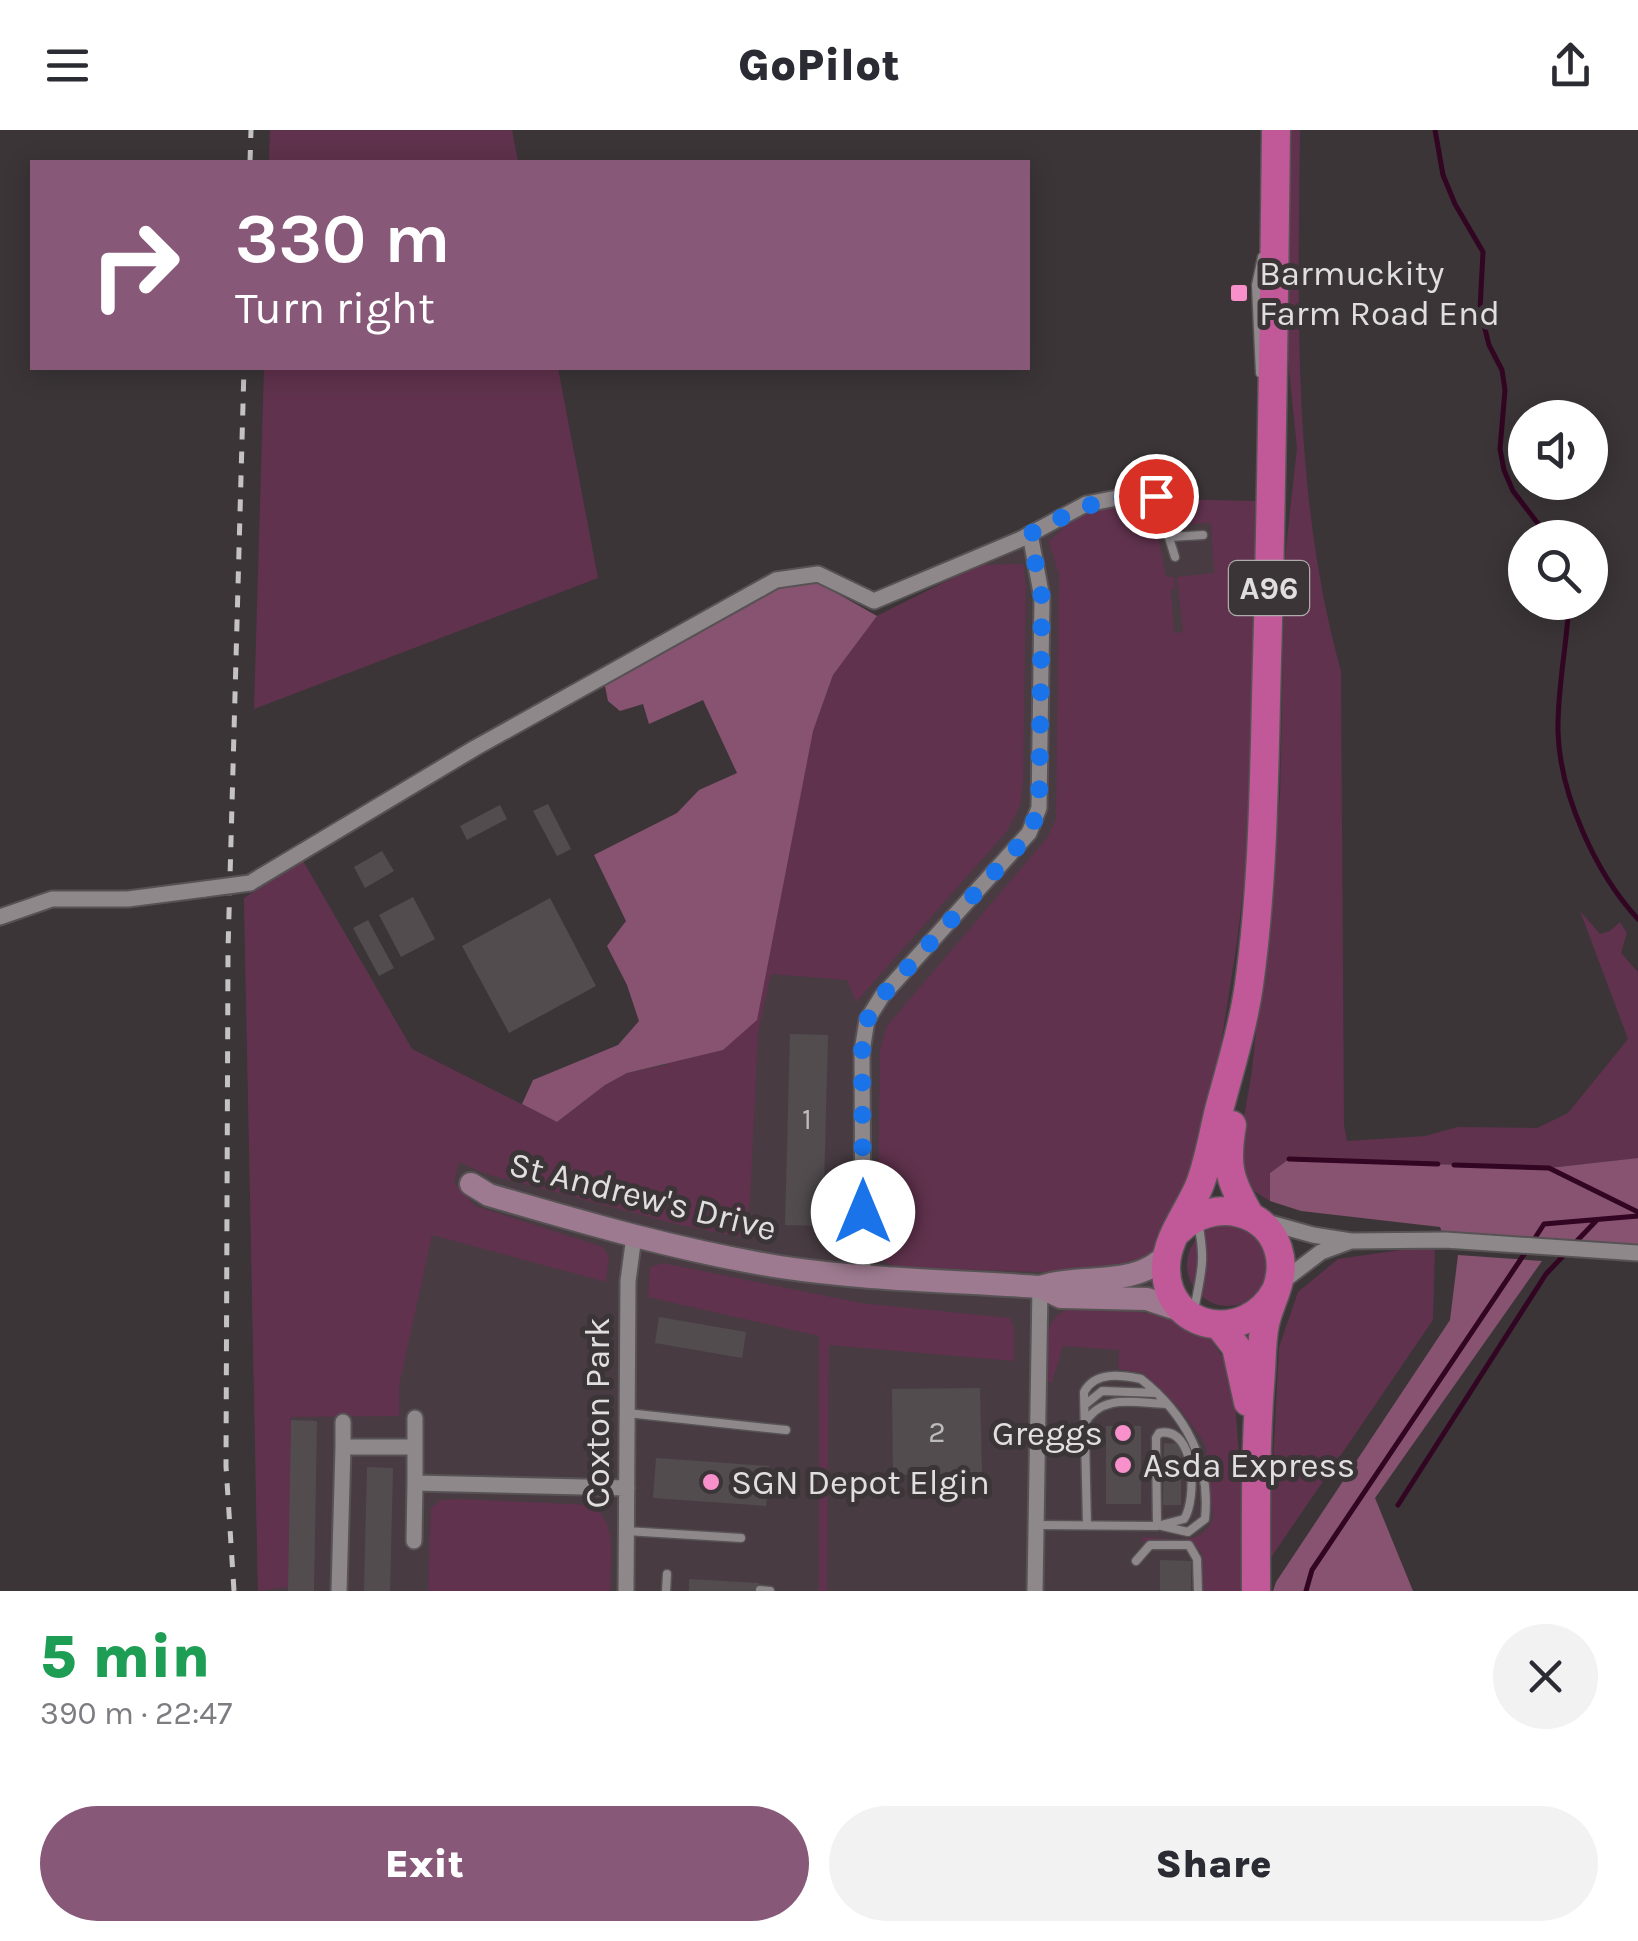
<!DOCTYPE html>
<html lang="en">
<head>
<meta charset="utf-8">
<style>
	body { margin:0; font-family:Karla,sans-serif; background:#f2f2f3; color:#2b2b33; height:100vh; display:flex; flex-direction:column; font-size:38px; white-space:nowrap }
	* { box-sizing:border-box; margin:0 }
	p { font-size:32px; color:#7c7c81 }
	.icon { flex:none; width:55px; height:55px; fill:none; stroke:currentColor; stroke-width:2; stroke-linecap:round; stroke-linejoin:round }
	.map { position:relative; height:1461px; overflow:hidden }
	.sheet { display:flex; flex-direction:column; background:#fff; flex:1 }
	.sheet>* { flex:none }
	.hud { position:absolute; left:30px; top:30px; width:1000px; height:210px; border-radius:0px; box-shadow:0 5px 25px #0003; background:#875878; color:#fff; overflow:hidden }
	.fabs { position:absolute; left:1508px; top:270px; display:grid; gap:20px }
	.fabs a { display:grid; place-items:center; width:100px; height:100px; border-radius:50%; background:#fff; box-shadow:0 5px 25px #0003; font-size:50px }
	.pin { position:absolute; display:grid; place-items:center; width:85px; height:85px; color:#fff; margin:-42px; border:5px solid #fff; border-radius:50%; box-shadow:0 2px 10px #0007 }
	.me { position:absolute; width:110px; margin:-55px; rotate:0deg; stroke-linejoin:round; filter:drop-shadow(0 0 8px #0008) }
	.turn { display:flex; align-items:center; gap:35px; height:210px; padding:0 40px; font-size:45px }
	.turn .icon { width:130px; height:130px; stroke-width:2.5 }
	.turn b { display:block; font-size:70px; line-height:85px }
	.round { display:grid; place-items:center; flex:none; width:105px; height:105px; border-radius:52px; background:#f2f2f3 }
	.overview { display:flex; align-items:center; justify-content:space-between; height:170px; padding:0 40px }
	h1 { font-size:60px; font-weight:800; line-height:75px; color:#1e9e55 }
	.cta { display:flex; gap:20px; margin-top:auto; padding:20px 40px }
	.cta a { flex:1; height:115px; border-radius:60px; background:#875878; color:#fff; font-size:40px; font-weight:800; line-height:115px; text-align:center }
	.cta a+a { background:#f2f2f3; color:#2b2b33 }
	header { display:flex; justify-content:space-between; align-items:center; height:130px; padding:0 40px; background:#fff; font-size:45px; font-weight:800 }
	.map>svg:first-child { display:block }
	.built { fill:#483c42 }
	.green { fill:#60324d; fill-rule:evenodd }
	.forest { fill:#875370 }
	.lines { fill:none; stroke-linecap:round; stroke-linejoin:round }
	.stream { stroke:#320522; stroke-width:5 }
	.building { fill:#524c4f }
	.lane-casing { stroke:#575355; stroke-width:11 }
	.street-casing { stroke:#575355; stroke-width:19 }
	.secondary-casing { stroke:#575355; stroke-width:26 }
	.highway-casing { stroke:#575355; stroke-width:31 }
	.lane { stroke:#8e888b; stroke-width:8 }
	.street { stroke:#8e888b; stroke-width:15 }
	.secondary { stroke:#9d7a8f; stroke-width:22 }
	.highway { stroke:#c15898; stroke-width:28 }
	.rail { stroke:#c5c2c3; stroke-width:5; stroke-dasharray:12 12; stroke-linecap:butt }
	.street-bridge-casing { stroke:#575355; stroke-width:19; stroke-linecap:butt }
	.street-bridge { stroke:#8e888b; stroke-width:15 }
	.route { stroke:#1a73e8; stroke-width:18; stroke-dasharray:0 32.4 }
	.poi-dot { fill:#f890cc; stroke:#3b3538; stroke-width:4 }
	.labels { text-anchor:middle; stroke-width:10; stroke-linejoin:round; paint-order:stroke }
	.number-label { font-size:30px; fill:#bdbabb }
	.shield { fill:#3b3538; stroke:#afabad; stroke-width:2.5 }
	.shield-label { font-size:32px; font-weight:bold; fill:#e1dedf }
	.poi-label { font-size:35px; fill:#e1dedf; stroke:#3b3538; text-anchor:start }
	.street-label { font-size:35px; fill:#e1dedf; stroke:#3b3538 }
</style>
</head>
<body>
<header><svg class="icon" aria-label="menu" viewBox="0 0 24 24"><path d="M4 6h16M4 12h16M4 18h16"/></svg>GoPilot<svg class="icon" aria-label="share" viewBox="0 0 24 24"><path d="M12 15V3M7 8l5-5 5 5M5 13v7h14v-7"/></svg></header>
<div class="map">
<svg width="1638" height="1461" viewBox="0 0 1638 1461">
	<rect width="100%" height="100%" fill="#3b3538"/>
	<path class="built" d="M1256,371l-19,441 -81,312 70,108 23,229h-991l-14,-693 59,-37 109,188 145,73 48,-37 272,-469 212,-107z"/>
	<path class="green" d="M270,0h242l6,32h-249z
		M1289,0h11c-2,180 -8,365 41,541l3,454 3,16 78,-5 33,-9 79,1 31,-15 60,-74 -48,-128 20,23 10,-3 10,-9 7,11 -6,20 17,19v186l-89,10 -260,-9 -19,14v28l-16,-10 -18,-28 16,-92 28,-276 5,-238 12,-109 -11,-107z
		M264,238h294l40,210 -344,131z
		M1166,369l90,2 -1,223 -8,134 -10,84 -21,134 -23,95 -37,83 -38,16 -77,2 -146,-5c-33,-12 -25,-53 -25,-82l8,-1 2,-134 7,-24 160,-188 9,-19 3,-244 -10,-33 13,-13 -2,-5 29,-15zM1211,393l3,50 -37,4 6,55 -9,1 -3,-43 4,-1 -1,-12h-8l-10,-52z
		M1023,434l3,23 -3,198 -3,20 -13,26 -151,171 -9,-22 -76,-6 -13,58 -8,170 -5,36 -65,-13 -194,-51 -27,-12 -5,20 21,24 128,41 6,10 -3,25 -174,-47 -33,151v30l-108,1 -2,170 -31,4 -14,-693 59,-37 109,188 145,73 48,-37 22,-12 40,-8 146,-334 20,-56 44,-59 102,-51z
		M1187 1135a41 41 0 1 1 82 0a41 41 0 1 1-82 0Z
		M1435,1115l-2,75 -165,242 11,-215 19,-55 40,-33z
		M663,1133l198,40 149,15 4,10v33l-185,-16 -2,246h-8v-255l-171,-39 2,-30z
		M1076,1176c54,3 88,7 139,28l-1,11 12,17 6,-2 17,231h-46l-1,-38 -10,-11 -44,-2 -5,3v-6c26,1 60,11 70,-19l-7,-71 -4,-8 -23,-31 -36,-35 -25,-4 1,-19 -56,-4 -11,36h-7c0,-31 -6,-66 31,-76z
		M461,1369l131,6c27,20 18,56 18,86h-182l3,-83 10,-8z"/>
	<path class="forest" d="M817,452l60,34 -44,59 -20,56 -56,289 -34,30 -96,23 -22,12 -48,37 -35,-18 11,-24 85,-35 21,-24 -12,-36 -20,-39 19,-25 -32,-66 83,-42 22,-23 38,-17 -34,-73 -54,24 -6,-20 -23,7 -12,-10 -3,-15 179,-100z
		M1638,1028v95l-193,-13 -5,-13 -139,-16 -31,-10v-28l19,-14 260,9z
		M1458,1125l84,6 -167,237 38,93h-140l3,-9 174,-262z"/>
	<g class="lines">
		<path class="stream" d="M1435,0l8,45 12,29 28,48 -3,57 9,36 13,25 3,20 -5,59 4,21 9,21 36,47
			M1569,472c-2,44 -12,87 -11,130 2,63 38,142 80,187
			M1289,1029l149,5
			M1454,1035l95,3 89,44
			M1533,1111l11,-17 94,-8
			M1572,1116l24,-25
			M1398,1375l148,-231 19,-20
			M1306,1461l6,-21 215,-320"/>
	</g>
	<path class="building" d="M548,674l23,45 -14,7 -24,-45z
		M500,675l7,14 -40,21 -7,-14z
		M382,721l12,20 -29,17 -11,-21z
		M413,767l22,42 -34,18 -22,-42z
		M550,768l46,88 -87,47 -47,-87z
		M368,790l26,48 -15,8 -26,-48z
		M790,904l38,1 -5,191 -38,-1z
		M659,1187l87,15 -4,26 -87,-15z
		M980,1258l2,86 -89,1 -1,-86z
		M291,1290l26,1 -3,170h-26z
		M1106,1296h35v78h-35z
		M1164,1313l17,1v61h-18z
		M656,1328l113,8 -3,40 -113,-8z
		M367,1337l26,1 -3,123h-26z
		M1160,1430l31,1v30h-31z
		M689,1449l70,4 -1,8h-69z"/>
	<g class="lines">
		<g class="lane-casing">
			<path id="lane" d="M1260,243l-4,-88 6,-28
				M1156,366l19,61
				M1169,407l34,-2
				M1194,1181c7,-40 12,-48 4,-89
				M1086,1274l16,-13 55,2
				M627,1283l159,17
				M1084,1294c18,-31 50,-21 82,-20
				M1037,1395l120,1 27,-7c13,-19 12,-94 -25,-86l-3,5 1,88
				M1087,1395l-3,-133c11,-21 37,-17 57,-13 44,35 70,82 64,140l-17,13 -26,-6
				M626,1401l115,7
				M1136,1431l14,-16h39l8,14 1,32
				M760,1460l10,1
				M666,1461l1,-17"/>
		</g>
		<g class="street-casing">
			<path id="street" d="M250,753l225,-135 301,-168 42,-6 56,27 147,-62 65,-35 36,-7 40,-1
				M0,787l52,-18h76l77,-10
				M1263,1091l50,14 38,6 -30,11 -42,32
				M1351,1111l94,-1 193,13
				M863,1146l-1,-225 5,-31 15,-24 147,-163 10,-25 3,-210 -12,-64
				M415,1288v65l212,5
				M343,1317v-25
				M414,1411l1,-58
				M339,1461l4,-144h72
				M626,1461l2,-310 6,-45
				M1035,1461l5,-304"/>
		</g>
		<g class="secondary-casing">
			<path id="secondary" d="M471,1054l18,11c96,28 192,56 291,72 86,13 174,14 260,20 42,-14 96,2 127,-33
				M1040,1157l21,10 86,2 39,13"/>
		</g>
		<g class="highway-casing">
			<path id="highway" d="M1276,0c-2,177 -4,353 -9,530 -3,108 -3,218 -18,325 -6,42 -19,84 -30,125 -6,24 -10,50 -19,74 -10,26 -34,54 -34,83 -1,65 81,78 110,23
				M1232,995c-7,41 -3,55 18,91
				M1179,1100c33,-33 93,-22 101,27 4,25 -10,44 -15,67 -4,19 -3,41 -5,61 -5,69 -4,137 -4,206
				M1219,1195l17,22 12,55"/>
		</g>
		<use href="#lane" class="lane"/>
		<use href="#street" class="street"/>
		<use href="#secondary" class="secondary"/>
		<use href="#highway" class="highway"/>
		<path class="rail" d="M250,32l1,-32
			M234,1461l-8,-125 2,-516 16,-582"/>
		<g class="street-bridge-casing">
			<path id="street-bridge" d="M205,759l45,-6"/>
		</g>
		<use href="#street-bridge" class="street-bridge"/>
	</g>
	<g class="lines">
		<path class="route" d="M863,1082l-1,-161 5,-31 15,-24 147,-162 10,-26 3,-210 -12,-64c51,-27 67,-37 126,-38"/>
	</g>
	<g class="poi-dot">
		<rect x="1229" y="153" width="20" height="20" rx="5"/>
		<circle cx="1123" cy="1303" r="10"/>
		<circle cx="1123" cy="1335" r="10"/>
		<circle cx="711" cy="1352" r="10"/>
	</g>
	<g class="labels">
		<g class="number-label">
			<text x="807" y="999">1</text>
			<text x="937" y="1312">2</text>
		</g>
		<rect class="shield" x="1229" y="431" width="80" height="54" rx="8"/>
		<g class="shield-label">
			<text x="1269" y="469">A96</text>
		</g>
		<g class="poi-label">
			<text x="1259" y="155">Barmuckity<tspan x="1259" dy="40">Farm Road End</tspan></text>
			<text x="1103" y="1315" text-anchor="end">Greggs</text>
			<text x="1143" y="1347">Asda Express</text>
			<text x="731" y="1364">SGN Depot Elgin</text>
		</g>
		<g class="street-label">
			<text transform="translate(643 1066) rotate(14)" y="12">St Andrew's Drive</text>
			<text transform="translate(597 1283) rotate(-90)" y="12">Coxton Park</text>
		</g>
	</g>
</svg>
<div class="fabs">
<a><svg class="icon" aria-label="sound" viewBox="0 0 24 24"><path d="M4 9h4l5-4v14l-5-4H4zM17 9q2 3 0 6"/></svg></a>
<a><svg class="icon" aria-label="search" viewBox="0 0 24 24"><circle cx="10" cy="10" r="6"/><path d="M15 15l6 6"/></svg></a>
</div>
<div class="pin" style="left:1156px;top:366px;background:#d93025"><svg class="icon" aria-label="arrive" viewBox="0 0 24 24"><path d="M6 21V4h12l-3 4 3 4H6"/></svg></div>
<svg class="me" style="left:863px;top:1082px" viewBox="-20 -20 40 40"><circle r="19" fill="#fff"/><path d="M0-13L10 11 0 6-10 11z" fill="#1a73e8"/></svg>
<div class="hud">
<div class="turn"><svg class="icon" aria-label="right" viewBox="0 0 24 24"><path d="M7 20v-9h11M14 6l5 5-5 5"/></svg><div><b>330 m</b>Turn right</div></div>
</div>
</div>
<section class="sheet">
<div class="overview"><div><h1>5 min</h1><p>390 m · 22:47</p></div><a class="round"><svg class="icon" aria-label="close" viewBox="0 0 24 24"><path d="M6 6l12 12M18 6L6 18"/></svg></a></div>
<div class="cta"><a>Exit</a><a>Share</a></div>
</section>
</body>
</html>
